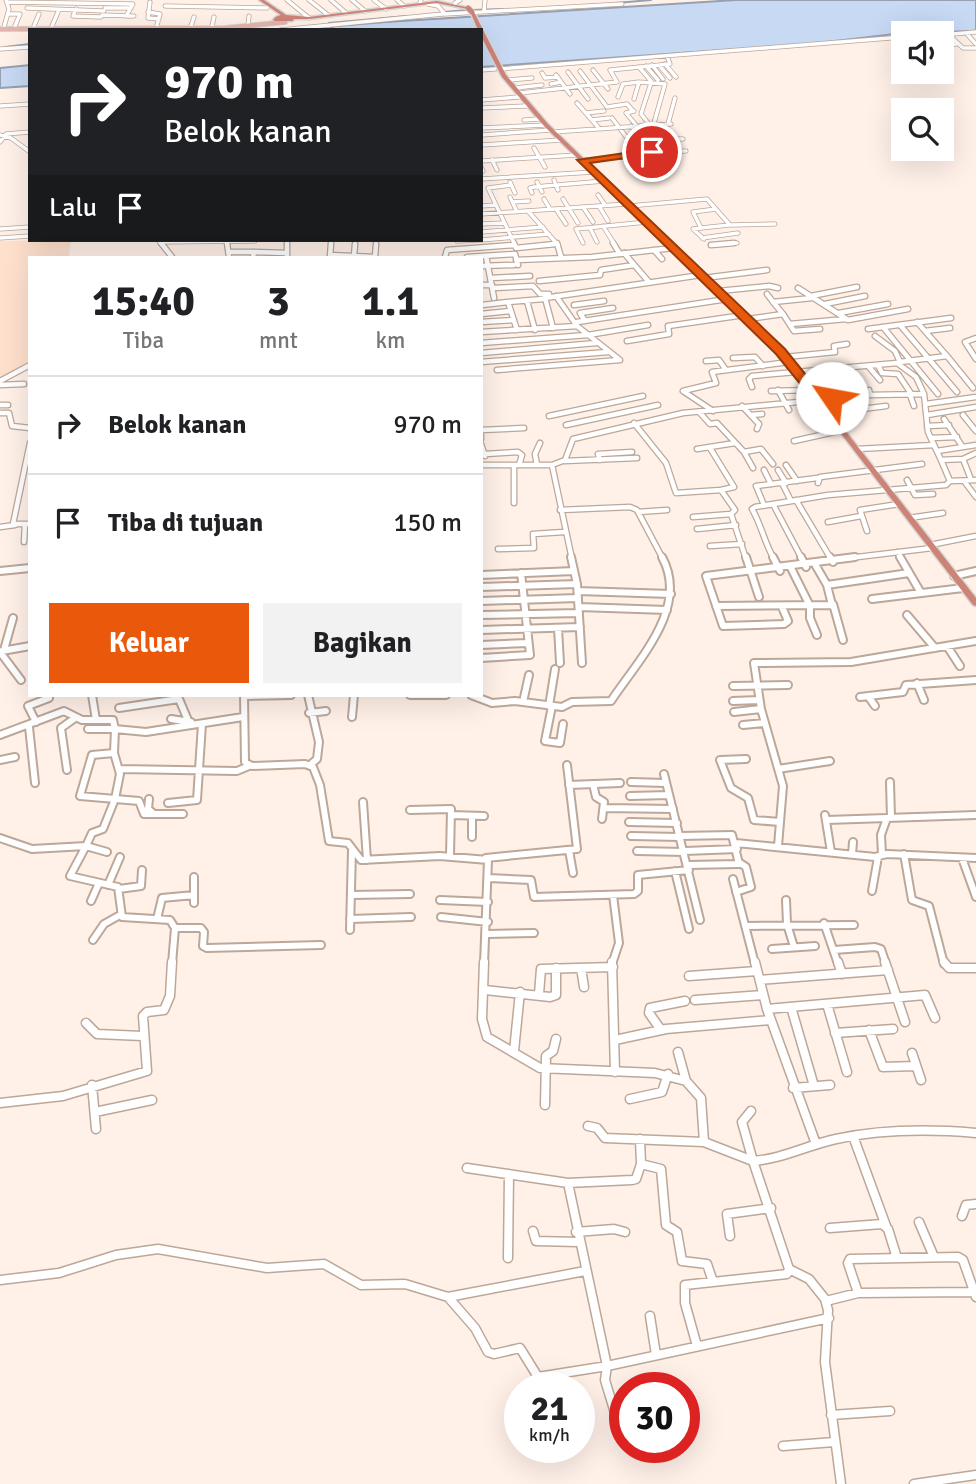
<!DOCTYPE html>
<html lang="id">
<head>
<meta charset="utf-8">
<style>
	body { margin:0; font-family:Signika,sans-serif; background:#f2f2f2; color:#202124; height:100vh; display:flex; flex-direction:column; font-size:26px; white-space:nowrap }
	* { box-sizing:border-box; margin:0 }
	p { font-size:23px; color:#757577 }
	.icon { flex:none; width:38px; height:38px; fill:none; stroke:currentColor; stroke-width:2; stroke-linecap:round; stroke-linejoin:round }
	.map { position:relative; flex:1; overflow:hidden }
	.details { position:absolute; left:28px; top:256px; width:455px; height:441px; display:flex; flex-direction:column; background:#fff; border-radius:0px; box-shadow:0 7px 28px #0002 }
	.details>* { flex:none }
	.guide { position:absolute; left:28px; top:28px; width:455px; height:214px; border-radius:0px; box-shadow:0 7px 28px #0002; background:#202124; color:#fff; overflow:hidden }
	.controls { position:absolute; left:891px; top:21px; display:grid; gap:14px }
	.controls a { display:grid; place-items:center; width:63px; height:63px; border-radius:0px; background:#fff; box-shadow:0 7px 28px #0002; font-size:35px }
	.speed { position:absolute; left:504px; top:1372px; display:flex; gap:14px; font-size:35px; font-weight:700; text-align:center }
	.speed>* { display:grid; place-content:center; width:91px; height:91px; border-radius:50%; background:#fff; box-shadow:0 7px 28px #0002; line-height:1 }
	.speed small { font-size:18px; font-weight:400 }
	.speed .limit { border:10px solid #d22; background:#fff; color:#111 }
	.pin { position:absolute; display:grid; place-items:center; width:60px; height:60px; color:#fff; margin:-30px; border:4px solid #fff; border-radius:50%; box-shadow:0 2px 7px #0007 }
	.me { position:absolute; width:77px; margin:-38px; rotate:303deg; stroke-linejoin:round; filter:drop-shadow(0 0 5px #0008) }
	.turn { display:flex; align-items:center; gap:24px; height:147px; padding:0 21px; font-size:32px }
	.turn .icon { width:91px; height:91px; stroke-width:2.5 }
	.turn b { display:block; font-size:49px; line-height:60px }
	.then { display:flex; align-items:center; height:66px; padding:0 21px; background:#0003; gap:14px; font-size:26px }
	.eta { display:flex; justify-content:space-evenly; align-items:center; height:119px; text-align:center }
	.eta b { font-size:42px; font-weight:700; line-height:49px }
	.button { display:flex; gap:14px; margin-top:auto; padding:14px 21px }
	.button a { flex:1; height:80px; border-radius:0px; background:#ea580c; color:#fff; font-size:28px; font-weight:700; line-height:80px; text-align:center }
	.button a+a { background:#f2f2f2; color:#202124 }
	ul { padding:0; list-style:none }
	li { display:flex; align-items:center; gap:21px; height:98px; padding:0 21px; border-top:2px solid #e0e0e0 }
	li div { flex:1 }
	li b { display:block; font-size:26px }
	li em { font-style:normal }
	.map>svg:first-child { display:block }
	.built { fill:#fee0cd }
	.water { fill:#c7d9f3; stroke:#96a0b0; stroke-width:2 }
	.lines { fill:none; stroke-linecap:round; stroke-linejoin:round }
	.stream { stroke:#96a0b0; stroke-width:2 }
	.minor-far3-casing { stroke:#bca799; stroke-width:5 }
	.minor-far2-casing { stroke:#bca799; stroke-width:7 }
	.minor-far1-casing { stroke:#bca799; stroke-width:10 }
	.minor-casing { stroke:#bca799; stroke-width:11 }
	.major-casing { stroke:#d7d6d5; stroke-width:6 }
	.highway-casing { stroke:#d7d6d5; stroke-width:3 }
	.minor-far3 { stroke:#fff; stroke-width:3.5 }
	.minor-far2 { stroke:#fff; stroke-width:4.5 }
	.minor-far1 { stroke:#fff; stroke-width:6 }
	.minor { stroke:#fff; stroke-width:8 }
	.major { stroke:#e2b5ad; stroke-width:4.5 }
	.highway { fill:#ce8377; fill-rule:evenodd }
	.highway-bridge-casing { stroke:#d7d6d5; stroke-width:7; stroke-linecap:butt }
	.highway-bridge { stroke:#ce8377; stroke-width:5 }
	.route { fill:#ea580c; stroke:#983908; stroke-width:2 }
</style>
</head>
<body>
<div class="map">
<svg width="976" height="1484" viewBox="0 0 976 1484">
	<rect width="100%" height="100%" fill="#fff1e8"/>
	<path class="built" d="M71,240l-2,17h-39v104l-30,17v-137z"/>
	<path class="water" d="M736,0h240v31l-73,2 -93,11 -329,23v-37h-154l8,-4 51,-4z
		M30,65v21l-30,2v-20z"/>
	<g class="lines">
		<path class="stream" d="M616,3l35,-3
			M472,10l33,-1
			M444,12l23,-2
			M329,23l78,-7
			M266,30l13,-1
			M5,47l25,-3"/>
		<g class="minor-far3-casing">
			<path id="minor-far3" d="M287,0l22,18
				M309,0l19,15
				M331,0l15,13
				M352,0l13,11
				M374,0l12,9
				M397,0l7,6
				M7,2l126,2 -7,12
				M150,2l-2,16 11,1
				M420,3l1,-3
				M455,3l5,-3
				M428,4l10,2 7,8 177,-10
				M165,6l102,2
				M27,8l77,3
				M105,8h26
				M76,9l-3,7 28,1
				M484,11l1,-11
				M148,12l12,2 -3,11
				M8,14h12l-5,12
				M102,15l32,1
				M34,26l5,-12
				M52,26l6,-14
				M191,26l3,-9
				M212,26l2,-9
				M248,26l1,-10
				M4,27l5,-18 -3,-9
				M280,30l163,-16
				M966,33l10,11
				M948,34l15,14h13
				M942,35l34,-3
				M945,45l12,-1
				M0,49l30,-2
				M665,64l11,13
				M652,65l11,14
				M659,65l11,13
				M646,66l12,14
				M639,67l12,14
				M500,69l403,-32
				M481,70l14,-1
				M593,70l15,19
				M580,71l27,36 20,-3 6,7
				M568,72l20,27
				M542,73l3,5 13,-1
				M556,75l14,19
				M507,80l25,-2
				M551,84l10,-2
				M515,88l27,-3
				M520,93l97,-11 -7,-12 60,-6 -3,-8
				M618,97l5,-13 16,-2
				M634,99l5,-17 26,2 -11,39
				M481,100l38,-3
				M577,103l21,24
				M0,106l30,-2
				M481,108l46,-2
				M634,111l-8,2 10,12
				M586,113l18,-2
				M612,118l21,28
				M524,120l15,-1
				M592,120l17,-2
				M647,124l15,21
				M649,124l-8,-10 10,-31
				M668,124l7,-26
				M631,126l14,18
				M481,128l65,-3
				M553,132l118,-8
				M0,135l11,3 19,14
				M481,135l70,-5
				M660,139h23
				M0,142l6,-8 24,-2
				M481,145l81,-5
				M534,148l11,19
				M492,160l5,10
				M582,160l42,-3 5,-4 57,-2
				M481,161l96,-6
				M481,167l2,4
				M481,179l113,-7
				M554,180l4,10
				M510,182l5,11
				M537,182l5,10
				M511,185l-23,3 27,57
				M532,193l-2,-5 4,-1 70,-6
				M598,195l7,10
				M510,197l7,15
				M544,199l6,10
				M563,199l15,24
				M512,202l17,-1
				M481,206l15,-1
				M599,206l9,15
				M629,206l78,-7 23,26 45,-1
				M583,207l10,15
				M556,209l10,15
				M716,209l-23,3 8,16 28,-3
				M528,211l30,34
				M481,214l146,-10
				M481,224l23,-1
				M603,226l12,19
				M590,228l7,14
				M701,228l-8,1 11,10
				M0,229l30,-2
				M481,232l62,-5
				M0,238l30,-2
				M702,238l36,-5
				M158,240l4,5
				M226,240l1,5
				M287,240v5
				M481,240l68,-6
				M457,241l23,-1
				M160,242l95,-1
				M583,243l-7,-14 71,-7
				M546,245l9,-1
				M712,245l25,-2"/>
		</g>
		<g class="minor-far2-casing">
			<path id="minor-far2" d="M161,243l11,14
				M227,243l2,14
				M287,243v12
				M514,243l2,5 39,-4
				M557,243l4,14
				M613,243l7,11
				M711,245l23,-2
				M654,250l8,9
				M229,252h25
				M624,253l25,29
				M330,255l45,2 1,-13
				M354,256l1,-12
				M486,256l8,42
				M253,257l1,-5 33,1
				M330,257l1,-14
				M445,257l2,-7 67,-5
				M467,257l48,-3 3,11
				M516,260l76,-3 81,-9
				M481,266l33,-1
				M491,278l39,-2
				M704,278l63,-8
				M539,281l61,-6 1,-5 33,-5
				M481,285h11
				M493,288l40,-2 7,8h9
				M798,288l50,32 60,-11
				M719,291l50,-5 9,2
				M767,294l6,8 39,-4
				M811,296l46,-9
				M527,301l8,29
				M825,304l40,-8
				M482,305l26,-3
				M574,305l30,-4
				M839,313l49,-9
				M481,314l30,-3
				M783,314l11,17 26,-2
				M748,319l35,-5 -10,-12
				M585,321l-5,-8 33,-5
				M481,322l33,-2
				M577,322l150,-23
				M790,324l56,-5
				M900,325l57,67
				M883,327l55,67
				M553,328l-8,-30 156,-23
				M868,329l83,-11
				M517,330l-9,-28 35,-3
				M925,331l25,-3
				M481,332l96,-6
				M875,336l20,15 5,11
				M976,338l-11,4 11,17
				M627,341l42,-7 -1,-8 76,-11
				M481,343l107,-8 60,-10
				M481,353l115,-10
				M947,356l26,32
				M785,357l50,-5 -1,-6 13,-2
				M733,358l22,-1 8,9
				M706,361l13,-1 7,10
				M481,362l127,-10
				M900,362l47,-6 -30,-34
				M878,365l4,8 16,1 14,21
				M868,366l12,14
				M497,370l123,-10 -43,-34 -21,-30
				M0,381l30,-16
				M807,382l45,-3
				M0,385l24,-1
				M752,387l-3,-8 3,-3 145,-13 19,14 8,17 -54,1
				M778,390l11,20
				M771,391l41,-1
				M924,394l4,38 13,28 22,-1 13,-6
				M910,395l4,11
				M926,404l50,-7
				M0,405h8
				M742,406l17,18 -2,5
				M713,411l-30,-20 33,-8 -4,-11 77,-10
				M0,413h9l3,13 18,2
				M700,413l10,11 7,-1 27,29 17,-3 12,15
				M830,413l56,-7
				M751,415l11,-1
				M927,415l49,-8
				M963,415l13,16
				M549,416l94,-20
				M944,419l18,27
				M634,423l32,40 10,30 45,-3 14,20 -4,4 15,45
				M566,425l92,-20
				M927,426l22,-1
				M481,430l43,-2
				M481,436v3
				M931,438l26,-1
				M794,441l49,-11
				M30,443l-17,81h17
				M481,444l4,12
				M710,448l24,39 -13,3
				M697,449l38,-6
				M857,449l77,-4
				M937,451l39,-6
				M744,452l9,16
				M485,454l33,-2 4,3 -3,10
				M963,459l7,18
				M600,460l-2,-6 34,-2
				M941,460l9,21 26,-1
				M564,461l73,-3
				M481,465h71l13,-5 8,-21 110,-26 187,-18 -1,-5
				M514,465v38
				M537,465l-2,-11 5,-11
				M552,465l20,94
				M786,465l11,16
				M764,470l7,14
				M778,470l8,13
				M907,480l8,15 18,-1
				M964,481l12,16
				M782,483l9,18
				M818,483l2,-6 102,-13
				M796,500l35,59
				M773,504l29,55
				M764,505l-8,-19 61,-8
				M560,510l70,-3 7,3 26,49
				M638,512l29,-2
				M693,517l38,-3
				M909,518l34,-5
				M828,522l33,-6
				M0,527l15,-2
				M697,529l39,-4
				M867,531l-7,-21 39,-6
				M24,542l1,-18
				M930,545l46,-9
				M710,546l32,-2
				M498,549l36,-1 -1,-14 31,-2
				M897,552l4,7
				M774,559c-10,-17 -12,-33 -22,-50l3,-2 73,-12 118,-10 4,-4
				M841,559l91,-11"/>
		</g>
		<g class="minor-far1-casing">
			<path id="minor-far1" d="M571,557l6,27 5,79
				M746,557l13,40
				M773,557l7,14
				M801,557l5,10
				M830,557l3,5
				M900,557l21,36
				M790,566l20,40v12l7,17
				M0,571l30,-3
				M481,575l93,-4
				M954,576l22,-5
				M707,579l-1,-3 149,-19
				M707,579l16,47 61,-2 4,-3 -6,-14
				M827,585l82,-12
				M481,587l96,-3
				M578,591l93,3
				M872,599l91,-11
				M481,601l97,-3
				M833,604l10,36
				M716,606l116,-1 -5,-20 -11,-19
				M579,607l88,3
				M481,615l98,-2
				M907,615l28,33
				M558,628l2,35
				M481,630l99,-3
				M481,645l46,-2
				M947,646l13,20
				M4,650l9,-32
				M2,651l28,-5
				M0,652l21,28
				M481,658l49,-3 -9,-82
				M917,683l7,17
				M733,686l55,-1
				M92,695l4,25
				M244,695l1,67 7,4 53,-2 8,3 7,18 9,56 19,2 13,17 79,-4 48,4 -4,104
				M308,695l11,47 -2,17 -7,6
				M410,695h36
				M471,695l21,8 23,-2 47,6 10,-5 39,-1c27,-41 79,-93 51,-144
				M244,696l47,-1
				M868,696l7,10
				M860,697l43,-5 3,-7 70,-5
				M733,701l26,-1
				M523,702l6,-27
				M549,706l6,-37
				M552,706l-7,35 15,2 3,-19
				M119,708l60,-9 11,26
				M734,712l27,-3
				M309,713l17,-2
				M352,717l2,-22
				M171,719l20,3
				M36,722l-8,-16 21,-8
				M743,725l22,-2
				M29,727l6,56
				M0,735l64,-24 18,9h31l2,9 31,3 97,-15
				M114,753l-22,2 -12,41 59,5 5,13h39
				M746,759l-26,1 11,28 17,10 6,22 26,2
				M0,760l15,-3
				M120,769l117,2 12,-5
				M778,769l52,-8
				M67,770l-6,-42 14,-10
				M664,774l36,146
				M631,782l35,1
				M890,782l1,36
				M593,784l3,13 8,5 -2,17
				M569,785l51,-2
				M630,796l39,-1
				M149,799l-1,10 5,4
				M363,802l4,58
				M168,803l29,-3 5,-76
				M605,808l68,1
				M410,810l41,-1 -1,47
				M451,815l33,1
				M825,815l6,37
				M472,816v21
				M827,820l149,-5
				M629,822l48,1
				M631,836l49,1
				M680,836l52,-1 7,29 -51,1
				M0,838l32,11 54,-3 6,-13 11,-4 12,-30 5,-25 -6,-21 1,-24h-27
				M736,843l139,14 12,-3 89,4
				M778,846l5,-60 -22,-77 -7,-46 97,-1 125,-21
				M569,850l4,23
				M637,851l48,1
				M685,851l52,-2
				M107,852l-21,-6 -16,30 48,11 4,30 48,3 5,8 -3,36
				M852,854l1,-12
				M904,854l8,46 17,6 15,58
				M882,855l-1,-20 6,-17
				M486,858l91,-9 -10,-84
				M962,858l14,39
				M675,871l14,58
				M194,877v26
				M489,878l42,2 3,17 100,-3 4,-3v-16l51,-5
				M733,879l22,85
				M108,885l12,-28
				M119,889l22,-3 1,-16
				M872,891l6,-34
				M736,892l15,-5 -5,-20 -6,-4
				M351,895l59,-1
				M440,900l48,2
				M786,900l1,24 7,23
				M91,901l8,-18
				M441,917l47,5
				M157,919l5,-21 32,-3
				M350,919l61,-2
				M824,923l14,41
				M745,926l109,-1
				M175,928h26l3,4 -1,14 4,2 114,-3
				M350,930l2,-80
				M487,934l47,-1
				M93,940l11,-16 16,-9
				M772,949l43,-3
				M834,950l41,-3 6,2 5,15
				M612,964l7,-21 -6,-48"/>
		</g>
		<g class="minor-casing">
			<path id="minor" d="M484,962l-2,57 5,18 53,31 115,5 31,8 15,17 3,44 49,19 36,108 20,10 16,20 3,11 -3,52 16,122
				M612,962l3,110
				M755,962l12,47 49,135
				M838,962l4,12
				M885,962l20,60
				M944,962l5,6h27
				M581,968l3,19
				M689,976l68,-5
				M760,980l128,-10
				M485,990l65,7 6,-2v-27
				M539,994l2,-25 72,-2
				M695,1000l68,-5
				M827,1004l20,68
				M791,1007l23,79
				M767,1009l158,-14 10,23
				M86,1023l11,11 45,2
				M661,1030l-12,-17 1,-5 35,-7
				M869,1030l14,37 33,-1
				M835,1033l58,-4
				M615,1040l51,-11 105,-9
				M514,1051l6,-59
				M678,1052l8,29
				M912,1053l9,27
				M92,1085l4,44
				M793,1088l37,-3
				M630,1099l32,-7 6,-18
				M0,1103l63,-7 84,-25 -4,-55 4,-4 17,-2 6,-14 2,-34
				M545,1105l1,-49 7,-5 3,-12
				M751,1111l-9,11 11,39c29,-2 55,-16 83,-22 46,-10 93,-10 140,-6
				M95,1112l57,-12
				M588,1126l9,2 8,10 99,4
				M853,1136l33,90
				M641,1164l20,5 5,56 11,7 5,29 25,3 6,18
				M467,1168l101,15 64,-3 4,-1 5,-15 -1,-25
				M962,1216l4,-11 10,-1
				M919,1222l15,35
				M830,1228l52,-4 6,5 9,29
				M533,1231l3,10 42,1
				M576,1232l38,-3 11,3
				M730,1236l-3,-22 44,-6
				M508,1258l1,-84
				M0,1280l59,-7 57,-18 42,-6 109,19 57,-4 37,21 44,-1 43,13 137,-26
				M858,1293l-10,-30 2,-4 108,-2 5,3 13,37
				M448,1297l27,31 13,24 6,2 26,-6 18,29 69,-11 -39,-183
				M826,1301l32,-8 115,-1
				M650,1316l6,39
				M697,1346l-12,-43v-18l102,-11 2,-5
				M546,1377l3,11
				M831,1415l59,-4
				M625,1429l-6,-3 -14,-46 2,-14 222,-48
				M783,1446l51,-4
				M914,1484l62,-9"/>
		</g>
		<g class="major-casing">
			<path id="major" d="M0,29l226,-1 59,-6"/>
		</g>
		<g class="highway-casing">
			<path id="highway" d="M259,0h5l22,15 23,2 128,-16 33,7 -2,1 -31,-6 -128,16h-16l1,1 -2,1h-17l-2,-1c2,-3 4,-4 8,-5z
				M470,11l4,1 32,63 42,49 239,232 189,242v8l-3,-1 -190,-247 -239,-232 -42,-49 -21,-41v-6h-3z"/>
		</g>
		<use href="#minor-far3" class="minor-far3"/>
		<use href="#minor-far2" class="minor-far2"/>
		<use href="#minor-far1" class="minor-far1"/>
		<use href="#minor" class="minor"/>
		<use href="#major" class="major"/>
		<use href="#highway" class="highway"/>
		<g class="highway-bridge-casing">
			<path id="highway-bridge" d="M468,8l4,4"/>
		</g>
		<use href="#highway-bridge" class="highway-bridge"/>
	</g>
	<path class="route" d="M652,149l3,5 -65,9 195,186 37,46 14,1v5h-22l-38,-47 -199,-194z"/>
</svg>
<div class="controls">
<a><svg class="icon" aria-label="sound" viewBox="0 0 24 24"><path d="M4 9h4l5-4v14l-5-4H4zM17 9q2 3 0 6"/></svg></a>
<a><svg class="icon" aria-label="search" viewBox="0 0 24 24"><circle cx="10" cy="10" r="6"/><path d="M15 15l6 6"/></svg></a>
</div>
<div class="speed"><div>21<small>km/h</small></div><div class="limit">30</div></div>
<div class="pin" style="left:652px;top:152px;background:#d93025"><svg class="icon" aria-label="arrive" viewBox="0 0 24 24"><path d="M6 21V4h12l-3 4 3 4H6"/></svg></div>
<svg class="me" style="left:832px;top:398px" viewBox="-20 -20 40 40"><circle r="19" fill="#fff"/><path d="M0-13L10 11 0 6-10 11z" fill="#ea580c"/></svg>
<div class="guide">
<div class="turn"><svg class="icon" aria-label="right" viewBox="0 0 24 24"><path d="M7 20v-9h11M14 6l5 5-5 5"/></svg><div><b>970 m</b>Belok kanan</div></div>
<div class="then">Lalu<svg class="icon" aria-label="arrive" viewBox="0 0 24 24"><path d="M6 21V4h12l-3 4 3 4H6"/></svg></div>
</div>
<section class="details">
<div class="eta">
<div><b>15:40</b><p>Tiba</p></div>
<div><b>3</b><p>mnt</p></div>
<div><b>1.1</b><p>km</p></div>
</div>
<ul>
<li><svg class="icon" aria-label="right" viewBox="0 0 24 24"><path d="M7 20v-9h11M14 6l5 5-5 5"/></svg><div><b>Belok kanan</b></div><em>970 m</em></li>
<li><svg class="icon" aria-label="arrive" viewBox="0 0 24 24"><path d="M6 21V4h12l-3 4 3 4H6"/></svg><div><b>Tiba di tujuan</b></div><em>150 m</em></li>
</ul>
<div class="button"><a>Keluar</a><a>Bagikan</a></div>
</section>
</div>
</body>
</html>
